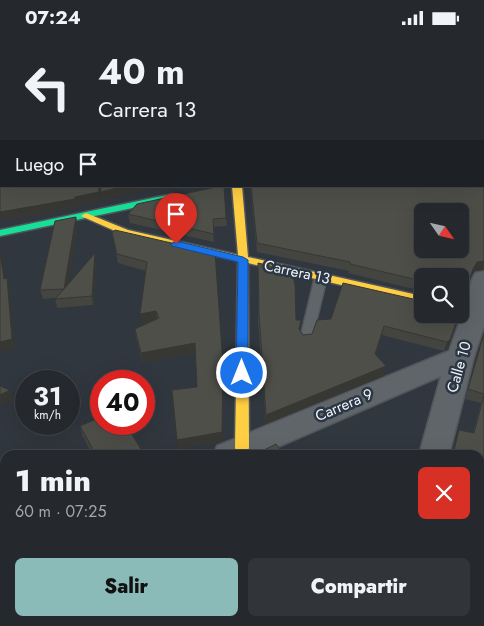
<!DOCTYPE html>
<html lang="es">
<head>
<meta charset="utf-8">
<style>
	body { margin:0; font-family:Jost,sans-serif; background:#31353a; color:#f1f3f6; height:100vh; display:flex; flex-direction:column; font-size:19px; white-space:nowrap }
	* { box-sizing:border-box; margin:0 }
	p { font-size:16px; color:#a3a6aa }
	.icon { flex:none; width:28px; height:28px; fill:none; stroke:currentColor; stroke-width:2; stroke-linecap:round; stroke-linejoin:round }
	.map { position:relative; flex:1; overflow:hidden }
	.panel { position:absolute; left:0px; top:415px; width:485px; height:176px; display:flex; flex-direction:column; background:#25292e; border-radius:15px 15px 0 0; box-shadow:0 5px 20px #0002,0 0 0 1px #42454a }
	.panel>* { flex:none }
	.hud { position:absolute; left:0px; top:0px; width:485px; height:152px; box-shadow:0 5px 20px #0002,0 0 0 1px #42454a; background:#25292e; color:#f1f3f6; overflow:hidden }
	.needle { width:32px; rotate:124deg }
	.buttons { position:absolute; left:414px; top:168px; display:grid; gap:10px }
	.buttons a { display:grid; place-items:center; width:55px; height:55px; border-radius:8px; background:#25292e; box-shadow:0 5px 20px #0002,0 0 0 1px #42454a; font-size:25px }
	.speed { position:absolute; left:15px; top:335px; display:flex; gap:10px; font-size:25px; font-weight:700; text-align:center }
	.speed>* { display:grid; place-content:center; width:65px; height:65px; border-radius:50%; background:#25292e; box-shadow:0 5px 20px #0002,0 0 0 1px #42454a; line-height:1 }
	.speed small { font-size:12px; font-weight:400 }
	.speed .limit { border:8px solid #d22; background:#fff; color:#111 }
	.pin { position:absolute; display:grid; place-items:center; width:42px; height:42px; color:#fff; margin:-51px -21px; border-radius:50% 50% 50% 0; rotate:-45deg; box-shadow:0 0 5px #0007 }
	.pin .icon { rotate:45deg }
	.me { position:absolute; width:55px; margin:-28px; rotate:0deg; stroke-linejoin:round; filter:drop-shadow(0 0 4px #0008) }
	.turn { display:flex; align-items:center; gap:18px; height:105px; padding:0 15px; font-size:22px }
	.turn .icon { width:65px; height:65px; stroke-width:2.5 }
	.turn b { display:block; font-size:35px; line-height:42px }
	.then { display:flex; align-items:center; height:48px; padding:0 15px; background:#0003; gap:10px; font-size:19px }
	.round { display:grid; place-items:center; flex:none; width:52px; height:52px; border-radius:8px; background:#31353a }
	.headline { display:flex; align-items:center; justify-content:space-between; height:85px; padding:0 15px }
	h1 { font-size:30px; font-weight:800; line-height:38px }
	.action { display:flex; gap:10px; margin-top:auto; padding:10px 15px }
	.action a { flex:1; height:58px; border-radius:8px; background:#8bbbb9; color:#111; font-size:20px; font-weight:800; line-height:58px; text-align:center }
	.action a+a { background:#31353a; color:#f1f3f6 }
	.status { display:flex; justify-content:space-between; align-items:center; height:35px; padding:0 25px; background:#25292e; direction:ltr }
	.status svg { height:14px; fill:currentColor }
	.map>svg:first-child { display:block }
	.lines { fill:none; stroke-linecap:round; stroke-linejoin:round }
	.lane-casing { stroke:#51565c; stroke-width:3 }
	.street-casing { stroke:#51565c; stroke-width:3 }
	.fast-casing { stroke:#51565c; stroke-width:3 }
	.slow-casing { stroke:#51565c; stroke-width:3 }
	.lane { fill:#60656a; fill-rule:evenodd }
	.street { fill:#60656a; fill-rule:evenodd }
	.fast { fill:#16e098; fill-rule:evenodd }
	.slow { fill:#ffcf43; fill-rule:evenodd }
	.wall { fill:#444440 }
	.shaded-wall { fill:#373734 }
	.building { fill:#4f4f4a; stroke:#373734; fill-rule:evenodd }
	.route { fill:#1a73e8; stroke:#114b97 }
	.labels { text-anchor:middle; stroke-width:5; stroke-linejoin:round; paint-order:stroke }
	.street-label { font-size:15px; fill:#eef5fd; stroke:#2c3743 }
</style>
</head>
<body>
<div class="status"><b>07:24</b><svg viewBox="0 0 49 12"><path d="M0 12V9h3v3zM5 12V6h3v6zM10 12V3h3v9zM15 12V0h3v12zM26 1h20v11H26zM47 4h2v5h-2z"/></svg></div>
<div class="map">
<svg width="484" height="591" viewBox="0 0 484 591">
	<rect width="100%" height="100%" fill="#31373e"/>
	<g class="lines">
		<g class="lane-casing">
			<path id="lane" d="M152,0h33l-34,1z
				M321,238l6,4 -15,62 -2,3h-8l-2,-3 15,-62z"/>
		</g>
		<g class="street-casing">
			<path id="street" d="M484,236v55l-10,31 -25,98h-30l22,-79 -182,79h-46l4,-9 232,-95 14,-39 9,-33 3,-6z
				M0,493l5,2v60l-5,2z
				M206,586h48l2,5h-48z
				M372,586h36l-1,5h-36z"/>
		</g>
		<g class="fast-casing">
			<path id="fast" d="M172,159l3,1v4l-175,37v-6z"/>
		</g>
		<g class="slow-casing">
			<path id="slow" d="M232,151h10l6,71 174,39v8l-174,-41 1,185 -2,4 -5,1 -5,-1 -2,-4 3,-187 -116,-27 -41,-18 5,-3 42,17 110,25z"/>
		</g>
		<use href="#lane" class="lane"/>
		<use href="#street" class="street"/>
		<use href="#fast" class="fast"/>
		<use href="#slow" class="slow"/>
	</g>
	<path class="wall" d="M484,113v122l-62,6v15l-74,-18 1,-2 -92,-19 -7,-66h234z
		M128,179l98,4 1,8 -14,1 1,15 -84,-19z
		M78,191l-10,57 28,-21 -3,43 -36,3 -2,-10 -12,1 -3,-9z
		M112,198l103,20 8,120v68l-45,8 19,-62 -1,-35 -53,11 -7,-25 -1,-9 17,-8 -11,2 5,-52 -28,-8z
		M258,228l38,57 4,11 3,4 9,-1 19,-15 128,-5 -11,36 -4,1 -62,-16 -6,20 8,21 -118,48 -8,-101z
		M484,298v143l-4,-21h-28l7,-25 14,3 8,-30 -16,-4z
		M80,391l64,28v1h-54l2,-1 -10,-19z
		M0,427l5,2v53l-5,-1z"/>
	<path class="shaded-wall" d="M1,55v10l-1,2v-10z
		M100,151l1,7 -1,8 -23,5v2l-77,13v-9l75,-15z
		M125,151h56l-24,5 -1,-3 -53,12 -2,-8z
		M76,182l2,9 -12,72 -2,-9z
		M0,212l7,41 -3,-9 -4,-26z
		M95,218l1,9 -3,43 -1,-9z
		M484,226v9l-9,1 -5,7 3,-9 4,-7z
		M7,243l2,10 6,61 -15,3v-10z
		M156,276l1,9 -16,3 -1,-9z
		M459,279l-11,36 -4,1 3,-9z
		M384,291l-2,9 -8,28 1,-9z
		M195,308l1,9 -53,11 -2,-10z
		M386,331l-2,10 -118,48v-9z
		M223,338v68l-45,8 -1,-9z
		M10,355l3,9 -13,7v-11z"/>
	<path class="building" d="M0,0h131v1h-130v54l-1,2z
		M236,0h248v34v-33h-295z
		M484,113v113l-7,1 -4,7 -13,40v-33h-38v5l-72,-17v-2l-93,-19 -6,-57h233zM422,176h38v38h-38z
		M0,150h1v1h98v6l-24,5v2l-75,13z
		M100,151h25l-24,6z
		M221,151h3l2,32 -13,1 1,15 -86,-20 9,-10z
		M76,182l-12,72 31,-36 -3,43 -37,3 9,-10 -24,1 15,-69z
		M115,195l100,23 8,111 -1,68 -45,8 -5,-50 25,-3 -2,-44 -54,10 -6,-24 24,-11 -3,-7 -16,3 7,-52 -30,-8 -5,-21z
		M0,218l4,26 3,-1 5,61 -12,3z
		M258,228l34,8 3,14 1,35h5l-2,9 4,6 9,-1 5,-14 14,-1 12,-36 79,18v13h37l-9,26 -3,2 -63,-16 -9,28 11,12 -120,49 -7,-101z
		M484,299v60l-16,-5z
		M0,351l10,4 -10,5z
		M484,360v81l-4,15v-36h-27l6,-25 15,3z
		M94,385l7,3v1h3l27,9 13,21 -4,1h-50l5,-2 -15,-27z
		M276,409l9,11h-31z
		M0,427l5,2v46l-5,-2z
		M480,506l2,1 -2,11z
		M480,532l4,2v57h-81l1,-5h76z"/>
	<path class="route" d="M176,206l67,16 5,3v113l-1,3h-9l-2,-3 2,-111 -66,-16 -1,-2z"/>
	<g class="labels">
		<g class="street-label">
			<text transform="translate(297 237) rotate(12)" y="5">Carrera 13</text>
			<text transform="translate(459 332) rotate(-74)" y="5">Calle 10</text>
			<text transform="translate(344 370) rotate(-23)" y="5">Carrera 9</text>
		</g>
	</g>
</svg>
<div class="buttons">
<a><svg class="needle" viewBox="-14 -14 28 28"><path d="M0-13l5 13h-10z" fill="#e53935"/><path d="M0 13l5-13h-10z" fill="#a3a6aa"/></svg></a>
<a><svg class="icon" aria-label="search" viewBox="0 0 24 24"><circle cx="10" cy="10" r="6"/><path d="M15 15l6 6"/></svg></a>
</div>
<div class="speed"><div>31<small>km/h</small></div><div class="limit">40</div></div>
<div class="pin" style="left:176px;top:209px;background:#d93025"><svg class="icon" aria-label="arrive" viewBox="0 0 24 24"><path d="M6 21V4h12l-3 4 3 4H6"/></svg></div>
<svg class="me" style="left:242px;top:338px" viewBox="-20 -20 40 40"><circle r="17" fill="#1a73e8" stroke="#fff" stroke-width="3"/><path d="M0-11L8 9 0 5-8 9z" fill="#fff"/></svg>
<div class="hud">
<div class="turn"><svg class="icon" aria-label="left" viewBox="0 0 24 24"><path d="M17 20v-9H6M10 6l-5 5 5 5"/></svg><div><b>40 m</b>Carrera 13</div></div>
<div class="then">Luego<svg class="icon" aria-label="arrive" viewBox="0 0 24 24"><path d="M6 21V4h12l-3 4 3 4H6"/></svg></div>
</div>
<section class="panel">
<div class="headline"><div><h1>1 min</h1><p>60 m · 07:25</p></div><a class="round" style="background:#d93025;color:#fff"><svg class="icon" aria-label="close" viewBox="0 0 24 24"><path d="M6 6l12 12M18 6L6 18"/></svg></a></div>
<div class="action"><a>Salir</a><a>Compartir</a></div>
</section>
</div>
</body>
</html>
